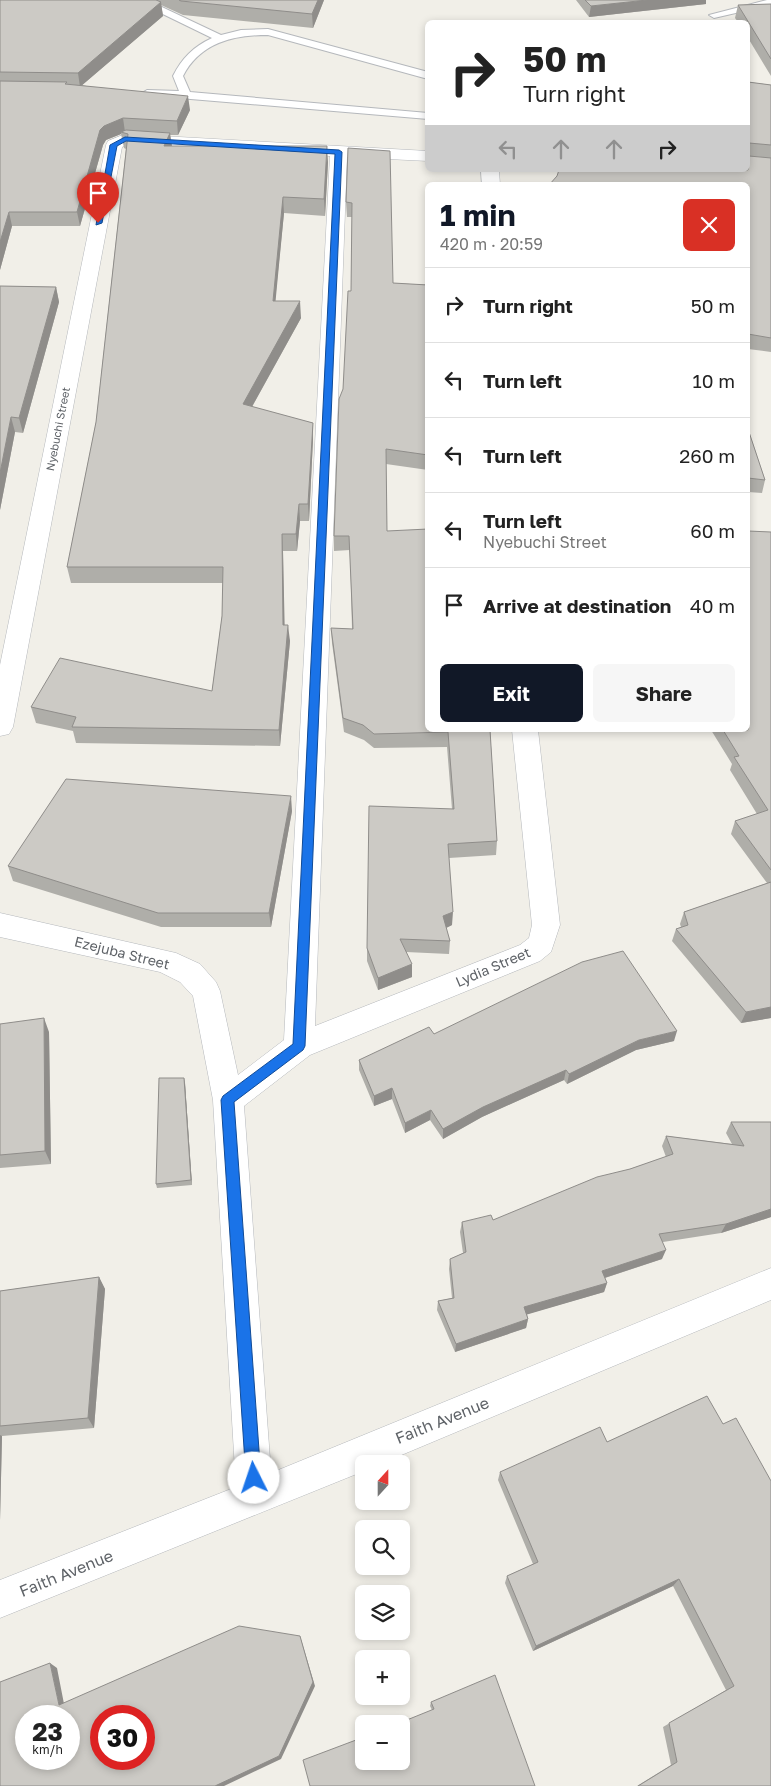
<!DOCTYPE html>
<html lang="en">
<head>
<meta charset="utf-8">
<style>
	body { margin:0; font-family:"Golos Text",sans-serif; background:#f6f6f6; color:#222; height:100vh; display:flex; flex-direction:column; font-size:19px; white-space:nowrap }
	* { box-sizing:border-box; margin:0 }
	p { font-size:16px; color:#767676 }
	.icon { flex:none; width:28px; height:28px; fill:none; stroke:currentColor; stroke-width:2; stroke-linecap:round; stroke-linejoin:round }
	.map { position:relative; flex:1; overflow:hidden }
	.details { position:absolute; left:425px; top:182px; width:325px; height:550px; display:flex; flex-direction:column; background:#fff; border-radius:8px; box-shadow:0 2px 8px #0003 }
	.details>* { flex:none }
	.top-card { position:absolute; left:425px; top:20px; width:325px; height:152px; border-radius:8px; box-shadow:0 2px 8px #0003; background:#fff; color:#222; overflow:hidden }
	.needle { width:32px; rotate:21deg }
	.tools { position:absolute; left:355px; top:1455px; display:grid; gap:10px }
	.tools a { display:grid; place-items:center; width:55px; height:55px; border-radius:8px; background:#fff; box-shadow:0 2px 8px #0003; font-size:25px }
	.speed { position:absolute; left:15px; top:1705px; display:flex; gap:10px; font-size:25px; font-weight:700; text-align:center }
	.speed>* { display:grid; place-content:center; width:65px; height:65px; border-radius:50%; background:#fff; box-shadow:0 2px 8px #0003; line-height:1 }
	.speed small { font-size:12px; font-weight:400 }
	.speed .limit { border:8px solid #d22; background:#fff; color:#111 }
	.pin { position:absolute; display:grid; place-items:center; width:42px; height:42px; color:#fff; margin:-51px -21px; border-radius:50% 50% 50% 0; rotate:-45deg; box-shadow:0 0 5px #0007 }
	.pin .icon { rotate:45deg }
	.me { position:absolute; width:55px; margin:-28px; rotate:356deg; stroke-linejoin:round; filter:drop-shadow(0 0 4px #0008) }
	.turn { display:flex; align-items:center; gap:18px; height:105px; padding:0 15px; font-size:22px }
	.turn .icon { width:65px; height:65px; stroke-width:2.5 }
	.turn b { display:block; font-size:35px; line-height:42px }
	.lanes { display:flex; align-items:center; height:48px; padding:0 15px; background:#0003; justify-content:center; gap:25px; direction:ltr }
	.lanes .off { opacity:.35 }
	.round { display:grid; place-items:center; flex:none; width:52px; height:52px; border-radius:8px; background:#f6f6f6 }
	.headline { display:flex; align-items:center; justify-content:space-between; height:85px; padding:0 15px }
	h1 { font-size:30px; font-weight:700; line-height:38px; color:#111827 }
	.action { display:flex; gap:10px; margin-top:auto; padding:10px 15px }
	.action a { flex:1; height:58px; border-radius:8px; background:#111827; color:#fff; font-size:20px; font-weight:700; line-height:58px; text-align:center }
	.action a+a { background:#f6f6f6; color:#222 }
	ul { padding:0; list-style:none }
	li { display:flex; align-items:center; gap:15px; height:75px; padding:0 15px; border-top:1px solid #e0e0e0 }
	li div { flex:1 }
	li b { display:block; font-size:19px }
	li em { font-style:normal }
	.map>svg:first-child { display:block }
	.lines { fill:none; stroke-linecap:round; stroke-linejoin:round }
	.lane-casing { stroke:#b5b8bc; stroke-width:2 }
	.street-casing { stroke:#b5b8bc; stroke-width:1 }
	.lane { fill:#fff; fill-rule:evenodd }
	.street { fill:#fff; fill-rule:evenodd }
	.wall { fill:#afaea9 }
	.shaded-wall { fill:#8f8d8a }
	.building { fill:#cccac5; stroke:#8f8d8a; fill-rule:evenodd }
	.route { fill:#1a73e8; stroke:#114b97 }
	.labels { text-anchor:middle; stroke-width:4; stroke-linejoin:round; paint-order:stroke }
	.far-street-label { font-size:11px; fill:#5f6368; stroke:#fff }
	.street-label { font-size:14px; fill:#5f6368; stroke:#fff }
	.near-street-label { font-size:16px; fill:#5f6368; stroke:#fff }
</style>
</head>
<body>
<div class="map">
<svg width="771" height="1786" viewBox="0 0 771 1786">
	<rect width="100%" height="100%" fill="#f1efe8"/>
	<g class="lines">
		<g class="lane-casing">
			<path id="lane" d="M134,0h13l74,35 20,-5 27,-1 160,43v7l-160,-44c-35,0 -68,8 -85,41l7,16 238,21v6l-285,-24 -1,-2 5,-3 32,1 -6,-15c9,-18 20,-29 39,-38z
				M767,0h4v5l-57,13 -5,-3z"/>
		</g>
		<g class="street-casing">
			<path id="street" d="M125,134l303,17v10l-81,-4 -32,869 205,-81 9,-7 3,-13 -20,-195h26l22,195 -9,27 -11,9 -230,94 -66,51 27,367 500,-205v32l-391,164h-16v7l-364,147v-38l236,-93 -23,-387 -20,-104 -13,-14 -20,-10 -160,-35v-24l176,40 24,11 16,18 4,9 18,84 46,-35 46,-884 -202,-12 -6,3 -109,580 -4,7 -9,2v-71l106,-520 2,-4z
				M481,170h18l1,15h-18z"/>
		</g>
		<use href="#lane" class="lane"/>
		<use href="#street" class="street"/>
	</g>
	<path class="wall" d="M0,0h324l-11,28 -130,-13 -22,-10 2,11 -81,69 108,25 -12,25h-8l2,11 156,16 -3,54 -41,-3 -9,88 26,17 -49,89 61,16v16l-4,82h-9l-3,30h-14l1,74 6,16 -10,105 -204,-3 -3,-12 -37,-8 -5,-16 181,-16 10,-75 1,-33h-152l-4,-16 29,-145 30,-273 -2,-1 -3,-14 -15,6 -3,5 -23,81h-68l-12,44z
		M576,0h130v4l-117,13z
		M771,4v72l-23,-38v-16h-10l-3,-4 3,-13z
		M748,82l23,3v267l-23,-3z
		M348,148l45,135 35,2v185l-42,-6 1,67 103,199 7,111 -1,14 -47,3 3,67 -6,3 4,13 -1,13 -43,-2 6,25 -34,13 -11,-29v-13l85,-139 -5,-62 -73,1 -10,-8 -20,-8 -12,-89 -1,-15 21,1 -2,-79 -16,1v-15l17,-245 1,-74h-5l-1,-15z
		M0,286l56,1 3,15 -36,131 -8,-1 -15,78z
		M748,429l17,51 -3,13 -14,-1z
		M771,532v486l-30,5 -69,-82 4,-12 5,-2 -1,-3 4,-12 83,-29 -36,-49 4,-13 22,-7 -27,-44 2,-6 -21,-34h37z
		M292,811l-21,116h-110l-148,-46 -5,-15z
		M0,1024l49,8 2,132 -51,4z
		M434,1034l240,7 -38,9 -69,34 -3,-4 -82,37 -39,22 -13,-19 -25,13 -13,-34 -18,7 -15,-36v-10z
		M184,1078l1,5 7,102 -35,3 -1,-4z
		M731,1122h40v95l-50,16 -58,9 -1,17 -57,19 2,5 -3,9 -77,22 1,5 -2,9 -71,24 -18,-42 1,-9 14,-3 -3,-29 1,-10 13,-6 -3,-21 2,-10 31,-2 137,-51 36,-12 -4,-11 4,-10 66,8 -6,-11z
		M99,1277l6,12 -11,139 -92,8 -2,84v-229z
		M707,1396l64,390h-134l34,-21 -8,-38 63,-37 -53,-104 -140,65 -28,-68 2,-7 26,-12 -35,-84 2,-8 107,-30z
		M431,1702l104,84 -103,-76 -2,-4z"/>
	<path class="shaded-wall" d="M318,0h6l-11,28 -1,-14z
		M647,0h59v4l-117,13 2,-11z
		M161,2l2,14 -83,71 -2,-14z
		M188,96l2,14 -12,25 -1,-14z
		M123,118l2,14h-4v2l-15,6 -3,5 -23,81 -3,-14 23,-82 4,-4z
		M170,133l2,15 -8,-2z
		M327,146l1,16 -3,54 -1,-17z
		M283,197l1,16 -10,104 -1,-16z
		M9,212l3,14 -12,44v-28z
		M56,287l3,15 -36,131 -4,-15z
		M300,301l1,17 -57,103 -1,-17z
		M11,417l4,15 -15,78v-37z
		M313,423v16l-4,82 -1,-17z
		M299,504l1,17 -3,30 -1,-17z
		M282,534l1,17 2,90 -2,-16z
		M288,625l2,16 -10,105 -1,-16z
		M291,796l1,15 -21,116 -2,-14z
		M453,912l-1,13 -10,5 1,-14z
		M412,964v13l-34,13v-12z
		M771,1007v11l-30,5 5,-11z
		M44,1018l5,14 2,132 -6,-13z
		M677,1031l-3,10 -38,9 -69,34 2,-10 70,-34z
		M566,1070l-2,10 -82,37 -39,22v-10l40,-22z
		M184,1078l1,5 7,102 -1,-5z
		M392,1088v11l-18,7v-10z
		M431,1110l-1,10 -25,13v-10z
		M771,1209v8l-50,16 5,-9z
		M666,1250l-4,9 -64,21 4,-9z
		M99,1277l6,12 -11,139 -6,-10z
		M607,1283l-3,9 -82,24 2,-9z
		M528,1319l-2,9 -71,24 1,-8z
		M0,1435l2,1 -2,84z
		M679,1579l-6,7 -140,65 3,-5z
		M300,1636l15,50 -34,73 -57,27h-9z
		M50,1663l7,5 8,41 -6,-4z"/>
	<path class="building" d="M0,0h156l5,2 -83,71 -78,-1z
		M179,0h139l-6,14 -131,-13z
		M585,0h62l-56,6z
		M771,4v55l-33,-54z
		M0,81l67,1 -2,2 123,12 -11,25 -54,-3 -19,8 -4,4 -23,82h-68l-9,30z
		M748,82l23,3v60l-22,-2v13l22,2v180l-23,-4v-149h-199l8,-9 2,-6h189z
		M126,130l44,3 -6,13h163l-3,53 -41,-2 -10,104h27l-57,103 70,19 -5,81h-9l-3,30h-14l1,91h5l-9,105 -207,-3 4,-10 -45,-10 29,-49 152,33 10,-75 1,-49h-156l29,-145 32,-288 -7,-2z
		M348,148l42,3 3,132 35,2v170l-42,-6 1,82 41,-2v201h62l7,111 -49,3 5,68 -10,4 7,25 -50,-2 12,25 -34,14 -11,-30 2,-142 85,3 -6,-77 -74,2 -11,-9 -20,-7 -12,-90 22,1 -4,-93h-15l5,-137 4,-10 5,-98h3l1,-88 -6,-1z
		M0,286l56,1 -37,131 -8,-1 -11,56z
		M748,429l17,51 -17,-2z
		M748,531l23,1v338l-36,-49 33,-11 -34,-53 5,-1 -16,-26h25z
		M66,779l225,17 -22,117h-111l-150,-47z
		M771,882v125l-25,5 -70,-83 12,-4 -4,-13z
		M623,951l54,80 -38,9 -70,34 -3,-4 -83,37 -40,22 -12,-19 -26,13 -13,-35 -18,8 -15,-36 70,-33 5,7 148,-72z
		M44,1018l1,133 -45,4v-131z
		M159,1078h25l7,102 -35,4z
		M731,1122h40v87l-45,15 -67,10 7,16 -64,21 5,12 -83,24 4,12 -72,25 -18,-43 16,-3 -4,-39 16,-7 -4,-30 29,-7 2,5 104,-43 33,-8 43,-15 -7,-18 78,10z
		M99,1277l-11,141 -88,8v-135z
		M707,1396l16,28 13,-6 35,63v305h-133l39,-24 -8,-39 65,-37 -55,-107 -143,67 -29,-70 31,-14 -38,-90 100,-45 7,15z
		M239,1626l61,10 13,46 -34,74 -64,30h-215v-104l50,-19 9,42zM26,1716h43v43h-43zM101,1716h43v43h-43z
		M495,1675l40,111h-225l-7,-26 61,-23v24h37v-37h-4l37,-15 -3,-7z"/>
	<path class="route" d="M125,137l214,13 3,2 -37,894 -2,4 -69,52 27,376 -2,5 -5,2 -6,-2 -2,-5 -25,-378 2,-4 70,-52 42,-890 -209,-13 -9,5 -15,77 -6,2 14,-80z"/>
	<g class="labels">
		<g class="far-street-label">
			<text transform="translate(58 429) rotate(-79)" y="4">Nyebuchi Street</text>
		</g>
		<g class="street-label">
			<text transform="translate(122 953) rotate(14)" y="5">Ezejuba Street</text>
			<text transform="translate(493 967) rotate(-23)" y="5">Lydia Street</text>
		</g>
		<g class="near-street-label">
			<text transform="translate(442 1420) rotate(-22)" y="6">Faith Avenue</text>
			<text transform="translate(66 1573) rotate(-22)" y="6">Faith Avenue</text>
		</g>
	</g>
</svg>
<div class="tools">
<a><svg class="needle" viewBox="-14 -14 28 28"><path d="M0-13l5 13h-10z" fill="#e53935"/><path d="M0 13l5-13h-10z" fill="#767676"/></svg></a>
<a><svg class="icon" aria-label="search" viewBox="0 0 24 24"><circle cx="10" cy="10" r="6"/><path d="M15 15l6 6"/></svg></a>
<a><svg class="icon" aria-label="layers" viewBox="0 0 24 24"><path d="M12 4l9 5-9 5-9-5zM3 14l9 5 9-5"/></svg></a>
<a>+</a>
<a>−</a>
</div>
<div class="speed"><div>23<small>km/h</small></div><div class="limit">30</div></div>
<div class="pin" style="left:98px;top:223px;background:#d93025"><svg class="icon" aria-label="arrive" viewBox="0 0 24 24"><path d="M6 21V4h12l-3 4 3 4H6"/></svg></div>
<svg class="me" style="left:254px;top:1478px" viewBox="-20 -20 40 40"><circle r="19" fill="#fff"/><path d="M0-13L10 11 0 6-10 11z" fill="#1a73e8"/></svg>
<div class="top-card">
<div class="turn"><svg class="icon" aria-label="right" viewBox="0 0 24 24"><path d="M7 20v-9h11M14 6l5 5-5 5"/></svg><div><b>50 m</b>Turn right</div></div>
<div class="lanes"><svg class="icon off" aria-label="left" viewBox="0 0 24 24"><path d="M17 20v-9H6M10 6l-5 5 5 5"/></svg><svg class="icon off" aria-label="ahead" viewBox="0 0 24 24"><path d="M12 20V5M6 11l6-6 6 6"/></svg><svg class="icon off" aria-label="ahead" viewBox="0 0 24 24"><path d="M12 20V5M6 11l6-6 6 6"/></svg><svg class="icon" aria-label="right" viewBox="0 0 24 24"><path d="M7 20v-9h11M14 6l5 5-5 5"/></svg></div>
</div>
<section class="details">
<div class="headline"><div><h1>1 min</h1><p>420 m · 20:59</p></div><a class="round" style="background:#d93025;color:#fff"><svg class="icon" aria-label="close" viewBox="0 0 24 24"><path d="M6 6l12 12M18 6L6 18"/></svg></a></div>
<ul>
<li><svg class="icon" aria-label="right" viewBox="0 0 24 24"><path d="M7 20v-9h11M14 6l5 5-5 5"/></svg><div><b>Turn right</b></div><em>50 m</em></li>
<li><svg class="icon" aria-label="left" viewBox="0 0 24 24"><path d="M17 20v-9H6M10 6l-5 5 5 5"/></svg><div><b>Turn left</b></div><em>10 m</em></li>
<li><svg class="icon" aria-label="left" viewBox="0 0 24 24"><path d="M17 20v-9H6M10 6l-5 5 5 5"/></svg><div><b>Turn left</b></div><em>260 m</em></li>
<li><svg class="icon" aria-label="left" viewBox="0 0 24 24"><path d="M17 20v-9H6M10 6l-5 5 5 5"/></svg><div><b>Turn left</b><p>Nyebuchi Street</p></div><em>60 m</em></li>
<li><svg class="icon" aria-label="arrive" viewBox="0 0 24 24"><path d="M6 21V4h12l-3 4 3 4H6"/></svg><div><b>Arrive at destination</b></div><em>40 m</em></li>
</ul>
<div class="action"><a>Exit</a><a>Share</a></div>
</section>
</div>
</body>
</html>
